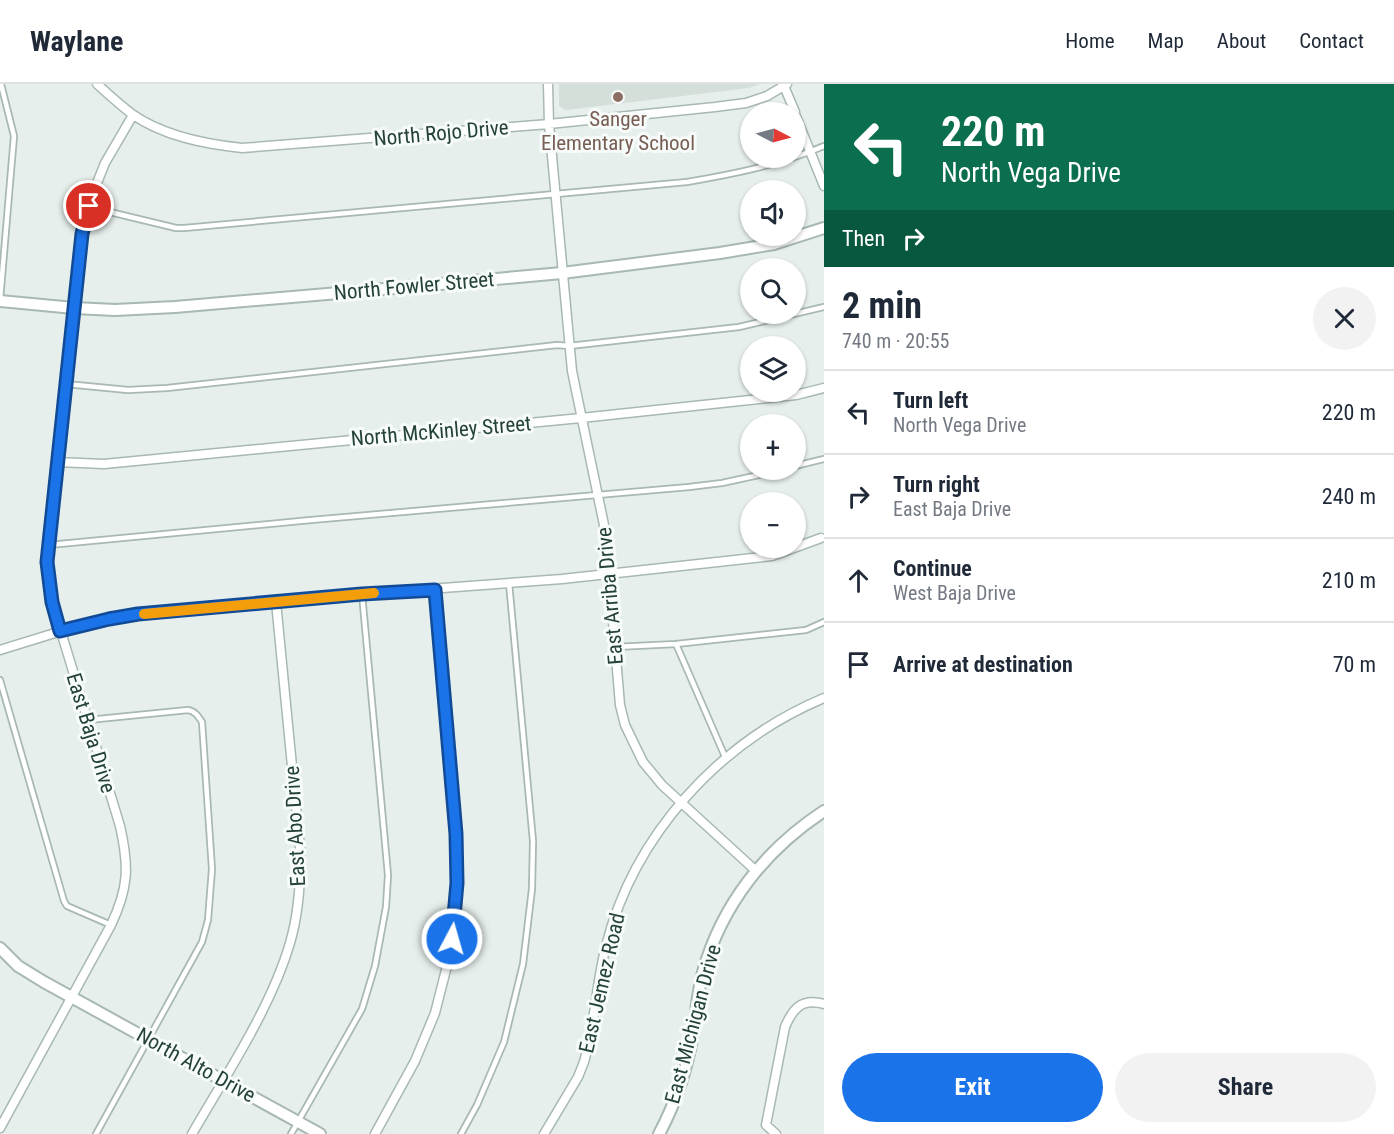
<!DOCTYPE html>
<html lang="en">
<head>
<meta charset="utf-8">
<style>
	body { margin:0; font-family:"Roboto Condensed",sans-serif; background:#f2f2f3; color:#1f2937; height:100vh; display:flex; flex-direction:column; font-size:22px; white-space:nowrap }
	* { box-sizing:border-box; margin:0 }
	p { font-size:20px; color:#747a83 }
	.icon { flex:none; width:33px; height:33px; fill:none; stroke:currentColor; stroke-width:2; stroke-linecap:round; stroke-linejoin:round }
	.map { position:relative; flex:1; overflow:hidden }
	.details { display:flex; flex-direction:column; background:#fff; width:570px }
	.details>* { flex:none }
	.banner { background:#0b6e4f; color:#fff; overflow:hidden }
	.needle { width:39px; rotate:96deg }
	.controls { position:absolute; left:740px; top:18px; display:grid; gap:12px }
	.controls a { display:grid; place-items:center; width:66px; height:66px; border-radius:50%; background:#fff; box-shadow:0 2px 4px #0004; font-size:30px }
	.pin { position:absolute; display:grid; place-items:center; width:51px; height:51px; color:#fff; margin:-26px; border:3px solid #fff; border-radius:50%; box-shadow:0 2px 6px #0007 }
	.me { position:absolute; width:66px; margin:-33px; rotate:6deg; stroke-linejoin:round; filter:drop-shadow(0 0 4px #0008) }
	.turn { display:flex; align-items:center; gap:21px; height:126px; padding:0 18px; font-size:27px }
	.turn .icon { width:78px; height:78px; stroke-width:2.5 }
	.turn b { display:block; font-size:42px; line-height:51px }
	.then { display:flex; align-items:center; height:57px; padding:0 18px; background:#0003; gap:12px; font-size:22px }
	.round { display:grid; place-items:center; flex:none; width:63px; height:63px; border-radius:32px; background:#f2f2f3 }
	.overview { display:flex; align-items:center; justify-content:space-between; height:102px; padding:0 18px }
	h1 { font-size:36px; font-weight:700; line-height:45px }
	.action { display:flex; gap:12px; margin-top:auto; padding:12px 18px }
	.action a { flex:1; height:69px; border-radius:36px; background:#1a73e8; color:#fff; font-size:24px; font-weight:700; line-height:69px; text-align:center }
	.action a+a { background:#f2f2f3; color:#1f2937 }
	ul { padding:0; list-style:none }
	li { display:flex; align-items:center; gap:18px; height:84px; padding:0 18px; border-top:2px solid #e0e1e3 }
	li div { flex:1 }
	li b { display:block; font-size:22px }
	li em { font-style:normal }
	header { display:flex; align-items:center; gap:36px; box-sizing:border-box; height:84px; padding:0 30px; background:#fff; border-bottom:2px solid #e0e1e3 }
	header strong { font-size:28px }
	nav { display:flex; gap:33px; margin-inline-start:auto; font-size:21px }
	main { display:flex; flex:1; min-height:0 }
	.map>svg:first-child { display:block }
	.built { fill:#d4dfda }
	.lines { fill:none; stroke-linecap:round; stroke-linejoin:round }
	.service-casing { stroke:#a8b8b2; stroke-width:8 }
	.minor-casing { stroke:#a8b8b2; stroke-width:11 }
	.tertiary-casing { stroke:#a8b8b2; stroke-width:14 }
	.service { stroke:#fff; stroke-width:4.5 }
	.minor { stroke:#fff; stroke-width:8 }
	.tertiary { stroke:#fff; stroke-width:10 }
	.route-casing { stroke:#114b97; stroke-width:15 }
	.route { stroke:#1a73e8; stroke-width:10 }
	.slow { stroke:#f59e0b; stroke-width:10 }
	.education-dot { fill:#8d6e63; stroke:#f7fbf9; stroke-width:2 }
	.labels { text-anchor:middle; stroke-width:6; stroke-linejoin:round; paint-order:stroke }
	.education-label { font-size:21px; fill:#785e54; stroke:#f7fbf9 }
	.street-label { font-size:21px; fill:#24423a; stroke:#f7fbf9 }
</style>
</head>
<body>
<header>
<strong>Waylane</strong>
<nav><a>Home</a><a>Map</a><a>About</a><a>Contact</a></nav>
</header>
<main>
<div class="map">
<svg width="824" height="1050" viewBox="0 0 824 1050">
	<rect width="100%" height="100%" fill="#e6efeb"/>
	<path class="built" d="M559,0h201l-11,4 -183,22 -7,-4z"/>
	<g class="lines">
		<g class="service-casing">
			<path id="service" d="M89,123l87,21h8l503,-46c47,-8 92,-17 137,-36
				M0,216l14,-164 -13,-52
				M66,300l62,6 39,-2 390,-43 12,1 170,-19 85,-20
				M795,382l29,-7
				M49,461l262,-25 378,-33 33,-4 60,-13
				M676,560l50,115
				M615,563l61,-3 130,-14 18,-8
				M0,596l64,221 3,5 44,19
				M88,636l100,-10c7,1 10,6 14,12l10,147 -4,51 -6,22 -106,192
				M291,1050l71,-125 13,-43 11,-59 2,-32 -26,-281
				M461,1050l16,-29 27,-63 19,-78 9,-75 1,-48 -24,-258"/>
		</g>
		<g class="minor-casing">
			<path id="minor" d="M97,0c11,10 23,21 35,30 31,22 72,30 110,34l307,-24 166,-17 31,-4 21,-7 20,-12
				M548,0l1,40 23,247 32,154 5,49 11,131 5,20 18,37 19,23 93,85
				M784,2l11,26
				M795,30l29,72
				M57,378l47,2 477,-46 215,-23 28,-7
				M0,566l81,-25 57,-11 224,-20 200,-15 210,-23 49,-18
				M0,1044l111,-203c18,-38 18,-59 9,-99l-68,-224 -5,-40 35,-328 9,-36 14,-35 28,-48
				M192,1050c34,-59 79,-126 98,-191 9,-31 11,-63 10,-95l-24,-246
				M375,1050l40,-73 20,-48 15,-59 4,-31 3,-40 -1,-49 -21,-244
				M544,1050l34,-57 6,-15c11,-38 12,-78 22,-116 28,-111 113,-204 218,-248
				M776,1050l-10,-9 19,-98c8,-19 17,-29 39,-23"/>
		</g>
		<g class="tertiary-casing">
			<path id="tertiary" d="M0,217l74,7 41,2 60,-3 187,-16 200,-18 158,-20 54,-9 50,-16
				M0,864l18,18 26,16 276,152
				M659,1050c16,-30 27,-61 33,-95 4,-22 5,-45 11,-67 19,-68 63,-123 121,-161"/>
		</g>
		<use href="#service" class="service"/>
		<use href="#minor" class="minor"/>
		<use href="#tertiary" class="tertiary"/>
	</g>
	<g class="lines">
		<g class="route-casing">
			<path id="route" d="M89,122l-7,28 -35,328 5,40 8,29 49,-12 29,-5 224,-20 73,-4 21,244 1,49 -5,56"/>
		</g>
		<use href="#route" class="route"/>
		<path class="slow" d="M144,530l230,-21"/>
	</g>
	<circle class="education-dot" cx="618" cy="13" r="6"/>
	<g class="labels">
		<g class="education-label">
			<text x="618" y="42">Sanger<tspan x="618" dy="24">Elementary School</tspan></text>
		</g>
		<g class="street-label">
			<text transform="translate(441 49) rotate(-5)" y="7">North Rojo Drive</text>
			<text transform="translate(414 202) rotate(-5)" y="7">North Fowler Street</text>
			<text transform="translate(441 347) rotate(-5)" y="7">North McKinley Street</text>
			<text transform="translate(610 512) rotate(-95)" y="7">East Arriba Drive</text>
			<text transform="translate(91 649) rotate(73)" y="7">East Baja Drive</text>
			<text transform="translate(295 742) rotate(-93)" y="7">East Abo Drive</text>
			<text transform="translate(602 899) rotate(-77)" y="7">East Jemez Road</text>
			<text transform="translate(693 940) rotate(-75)" y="7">East Michigan Drive</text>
			<text transform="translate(196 981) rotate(29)" y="7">North Alto Drive</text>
		</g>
	</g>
</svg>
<div class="controls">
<a><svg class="needle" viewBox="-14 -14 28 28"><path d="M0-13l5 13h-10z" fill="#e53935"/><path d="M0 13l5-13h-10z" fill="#747a83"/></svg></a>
<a><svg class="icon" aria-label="sound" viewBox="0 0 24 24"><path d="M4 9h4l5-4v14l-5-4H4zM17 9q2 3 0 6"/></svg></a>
<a><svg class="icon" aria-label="search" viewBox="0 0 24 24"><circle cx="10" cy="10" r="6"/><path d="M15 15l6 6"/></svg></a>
<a><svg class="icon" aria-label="layers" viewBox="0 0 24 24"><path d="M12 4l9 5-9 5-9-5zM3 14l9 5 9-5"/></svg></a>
<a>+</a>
<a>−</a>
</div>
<div class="pin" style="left:89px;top:122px;background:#d93025"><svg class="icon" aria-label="arrive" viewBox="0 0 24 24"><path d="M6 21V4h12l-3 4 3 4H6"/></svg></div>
<svg class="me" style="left:452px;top:855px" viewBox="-20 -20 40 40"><circle r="17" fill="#1a73e8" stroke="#fff" stroke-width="3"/><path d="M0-11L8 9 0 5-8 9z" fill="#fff"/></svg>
</div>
<section class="details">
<div class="banner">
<div class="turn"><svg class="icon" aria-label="left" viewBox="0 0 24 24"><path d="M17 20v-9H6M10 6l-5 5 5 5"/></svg><div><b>220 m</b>North Vega Drive</div></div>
<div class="then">Then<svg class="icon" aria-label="right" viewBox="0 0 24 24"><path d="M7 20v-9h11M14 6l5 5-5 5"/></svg></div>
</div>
<div class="overview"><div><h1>2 min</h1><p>740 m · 20:55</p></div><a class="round"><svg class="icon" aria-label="close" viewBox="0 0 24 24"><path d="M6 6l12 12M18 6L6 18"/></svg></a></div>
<ul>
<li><svg class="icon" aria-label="left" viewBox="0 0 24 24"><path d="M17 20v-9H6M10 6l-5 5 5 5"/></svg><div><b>Turn left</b><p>North Vega Drive</p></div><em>220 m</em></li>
<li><svg class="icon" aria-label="right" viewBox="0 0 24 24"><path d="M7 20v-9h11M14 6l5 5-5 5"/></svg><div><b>Turn right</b><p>East Baja Drive</p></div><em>240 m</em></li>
<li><svg class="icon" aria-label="ahead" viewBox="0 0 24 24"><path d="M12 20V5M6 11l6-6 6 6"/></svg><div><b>Continue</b><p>West Baja Drive</p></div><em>210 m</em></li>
<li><svg class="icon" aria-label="arrive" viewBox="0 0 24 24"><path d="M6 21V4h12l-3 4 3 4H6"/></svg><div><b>Arrive at destination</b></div><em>70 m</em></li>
</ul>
<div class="action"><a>Exit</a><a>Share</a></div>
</section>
</main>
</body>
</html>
